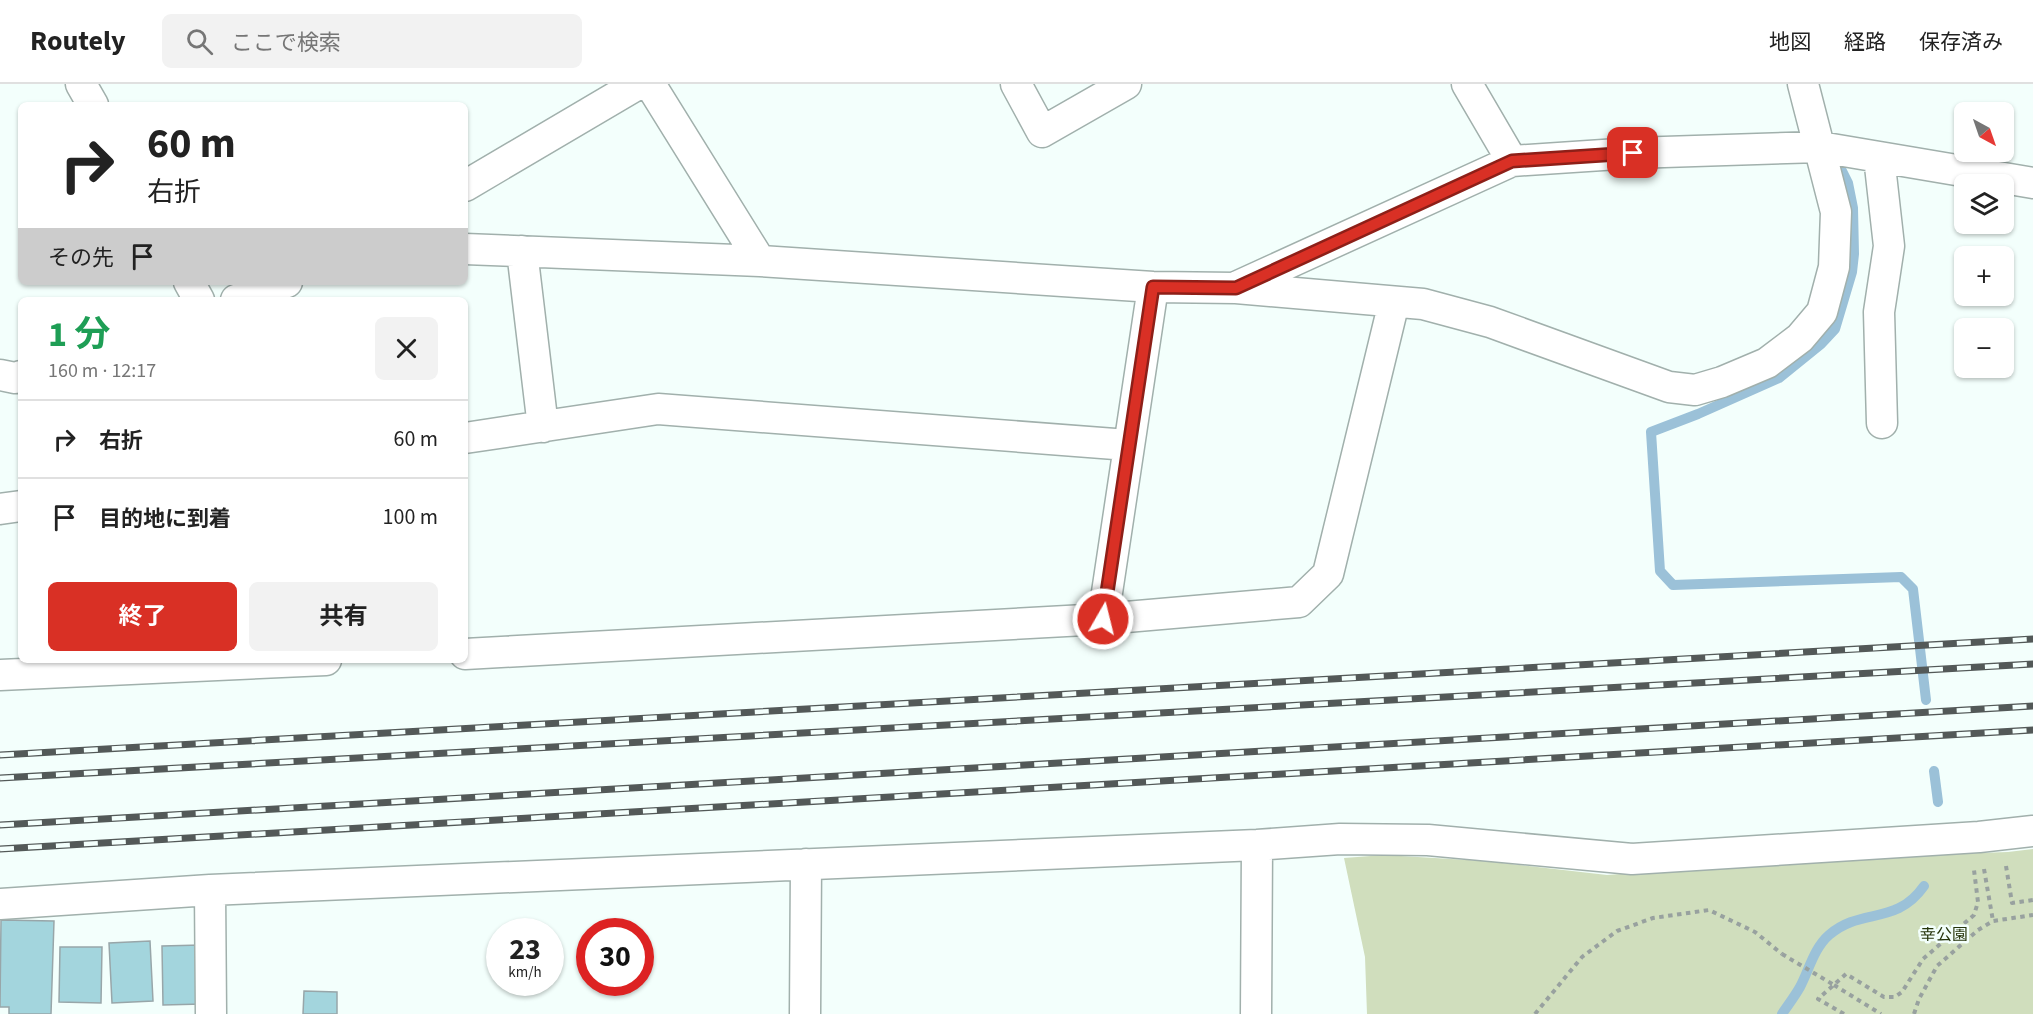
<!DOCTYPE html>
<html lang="ja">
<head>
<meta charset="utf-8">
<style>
	body { margin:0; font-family:"Source Sans 3","Noto Sans JP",sans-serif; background:#f2f2f2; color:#222; height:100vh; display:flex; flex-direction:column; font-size:22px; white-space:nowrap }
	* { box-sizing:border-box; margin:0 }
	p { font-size:20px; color:#767676 }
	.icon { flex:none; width:33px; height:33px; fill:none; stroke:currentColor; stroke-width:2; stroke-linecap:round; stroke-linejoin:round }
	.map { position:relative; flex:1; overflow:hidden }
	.details { position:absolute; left:18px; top:213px; width:450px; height:366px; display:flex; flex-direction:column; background:#fff; border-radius:9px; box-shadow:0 2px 4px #0004 }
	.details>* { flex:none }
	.top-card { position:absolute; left:18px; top:18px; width:450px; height:183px; border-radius:9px; box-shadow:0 2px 4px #0004; background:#fff; color:#222; overflow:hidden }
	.needle { width:39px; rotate:140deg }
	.buttons { position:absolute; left:1954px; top:18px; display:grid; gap:12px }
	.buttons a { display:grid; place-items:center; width:60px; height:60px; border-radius:9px; background:#fff; box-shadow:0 2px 4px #0004; font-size:30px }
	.speed { position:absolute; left:486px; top:834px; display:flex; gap:12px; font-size:30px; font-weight:700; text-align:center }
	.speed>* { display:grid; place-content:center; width:78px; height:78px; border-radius:50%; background:#fff; box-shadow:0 2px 4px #0004; line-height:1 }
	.speed small { font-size:15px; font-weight:400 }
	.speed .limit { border:9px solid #d22; background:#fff; color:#111 }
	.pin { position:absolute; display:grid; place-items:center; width:51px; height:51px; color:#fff; margin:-26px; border-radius:12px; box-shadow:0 3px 9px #0006 }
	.me { position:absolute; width:66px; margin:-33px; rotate:8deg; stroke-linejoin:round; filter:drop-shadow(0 0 4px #0008) }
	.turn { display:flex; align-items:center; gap:21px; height:126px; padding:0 30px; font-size:27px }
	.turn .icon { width:78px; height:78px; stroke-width:2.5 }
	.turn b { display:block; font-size:42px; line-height:51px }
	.then { display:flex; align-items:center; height:57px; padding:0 30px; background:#0003; gap:12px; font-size:22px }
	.round { display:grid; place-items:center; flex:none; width:63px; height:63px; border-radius:9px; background:#f2f2f2 }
	.summary { display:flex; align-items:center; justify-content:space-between; height:102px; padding:0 30px }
	h1 { font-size:36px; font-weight:700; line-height:45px; color:#1e9e55 }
	.action { display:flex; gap:12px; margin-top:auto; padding:12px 30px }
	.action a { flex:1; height:69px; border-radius:9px; background:#d93025; color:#fff; font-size:24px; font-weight:700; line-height:69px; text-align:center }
	.action a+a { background:#f2f2f2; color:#222 }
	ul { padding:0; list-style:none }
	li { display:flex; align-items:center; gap:18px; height:78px; padding:0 30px; border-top:2px solid #e0e0e0 }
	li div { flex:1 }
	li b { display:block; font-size:22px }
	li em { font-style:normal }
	header { display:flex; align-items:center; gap:36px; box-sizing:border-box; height:84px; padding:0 30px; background:#fff; border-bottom:2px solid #e0e0e0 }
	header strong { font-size:28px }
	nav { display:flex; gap:33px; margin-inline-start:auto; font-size:21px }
	.search { width:420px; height:54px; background:#f2f2f2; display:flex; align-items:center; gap:15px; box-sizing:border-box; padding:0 21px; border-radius:9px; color:#767676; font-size:22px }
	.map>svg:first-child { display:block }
	.green { fill:#d0debd }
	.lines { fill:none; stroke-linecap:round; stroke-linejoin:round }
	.stream { stroke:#9bc1d8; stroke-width:10 }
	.building { fill:#a3d5dd; stroke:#98a6a9; stroke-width:1.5 }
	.minor-casing { stroke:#a1b0ac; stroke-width:33 }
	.path { stroke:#98a19f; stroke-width:4; stroke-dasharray:4.5 4.5; stroke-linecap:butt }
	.minor { stroke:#fff; stroke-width:30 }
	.rail-casing { stroke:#535958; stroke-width:7 }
	.rail { stroke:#f3fffc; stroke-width:4.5; stroke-dasharray:14; stroke-linecap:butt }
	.path-bridge { stroke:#98a19f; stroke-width:4; stroke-dasharray:4.5 4.5; stroke-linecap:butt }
	.route-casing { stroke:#8d1f18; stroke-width:15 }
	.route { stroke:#d93025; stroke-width:10 }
	.labels { text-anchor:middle; stroke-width:5; stroke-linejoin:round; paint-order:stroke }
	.park-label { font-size:16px; fill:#26350b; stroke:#f3fffc }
</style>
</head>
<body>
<header>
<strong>Routely</strong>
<div class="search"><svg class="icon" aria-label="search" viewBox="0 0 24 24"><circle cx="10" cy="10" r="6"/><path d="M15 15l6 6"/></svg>ここで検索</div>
<nav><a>地図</a><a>経路</a><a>保存済み</a></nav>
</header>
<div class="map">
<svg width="2033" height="930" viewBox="0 0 2033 930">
	<rect width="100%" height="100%" fill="#f3fffc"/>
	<path class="green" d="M2033,765v165h-666l-2,-57 -21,-99 40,-3 101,6 122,14 231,-17 170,-6z"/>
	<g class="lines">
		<path class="stream" d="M1835,73l13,26 5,25 1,46 -2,18 -17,57 -14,15 -42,34 -81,36 -47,18 9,139 13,14 228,-8 12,12 13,111
			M1934,687l4,31
			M1782,930c6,-9 13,-18 18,-27 9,-17 14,-39 29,-52 32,-28 67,-9 95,-49"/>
	</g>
	<path class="building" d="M1,836l53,1 -3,93h-42v-7h-9z
		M150,857l3,60 -41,2 -3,-60z
		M201,861l1,59 -39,1 -1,-59z
		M60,863h42l-1,56 -42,-1z
		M304,907l33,1v22h-34z"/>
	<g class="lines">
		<g class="minor-casing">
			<path id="minor" d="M81,0l12,21
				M650,0l110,177
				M1016,0l26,48 84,-48
				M1467,0l45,77
				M1879,73l10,89 -10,66 3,111
				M465,102l173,-102
				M465,165l295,12 393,26 83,1 187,16 67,18 179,65 26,3 27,-8 45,-19 33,-25 22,-26 12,-45 2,-55 -33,-128
				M522,167l21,176
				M189,198l10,18
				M1236,203l276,-126 121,-8 187,-6 213,36
				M236,216l51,-18
				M0,291l15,3 6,-2
				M465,354l193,-29 470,36
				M0,425l21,-3
				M1103,535l50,-332
				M465,570l638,-35 196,-17 29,-28 66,-272
				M0,591l326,-15
				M210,806l1,124
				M0,820l210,-14 1047,-45 83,-6 88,1 204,19 347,-22 54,-6
				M805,930l1,-150
				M1256,930l1,-169"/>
		</g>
		<path class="path" d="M2006,782l6,37 21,-3
			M1984,785l9,52
			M1834,901l47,29
			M1535,930l47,-57 35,-26 36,-13 56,-8 46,22 27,22
			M1844,930l-26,-15 28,-25 38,23h11l7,-5 21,-33 51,-44 4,-13 -4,-32
			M1914,930l5,-15 18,-33 41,-36 15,-9 40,-6"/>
		<use href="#minor" class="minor"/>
		<g class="rail-casing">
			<path id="rail" d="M0,671l2033,-116
				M0,694l2033,-114
				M0,741l2033,-119
				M0,765l2033,-119"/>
		</g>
		<use href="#rail" class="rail"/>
		<path class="path-bridge" d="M1782,870l52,31"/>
	</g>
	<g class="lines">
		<g class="route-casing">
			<path id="route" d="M1103,535l50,-332 83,1 276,-127 121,-8"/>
		</g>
		<use href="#route" class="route"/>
	</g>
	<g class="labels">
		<g class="park-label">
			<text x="1944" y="856">幸公園</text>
		</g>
	</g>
</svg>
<div class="buttons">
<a><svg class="needle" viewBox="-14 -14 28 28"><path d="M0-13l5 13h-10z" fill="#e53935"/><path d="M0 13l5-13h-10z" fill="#767676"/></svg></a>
<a><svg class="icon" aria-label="layers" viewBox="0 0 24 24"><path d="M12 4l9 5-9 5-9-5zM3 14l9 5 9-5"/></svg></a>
<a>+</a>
<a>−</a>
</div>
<div class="speed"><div>23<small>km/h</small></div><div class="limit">30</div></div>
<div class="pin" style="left:1633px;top:69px;background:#d93025"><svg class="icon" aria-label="arrive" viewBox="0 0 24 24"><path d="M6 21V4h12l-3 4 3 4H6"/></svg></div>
<svg class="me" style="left:1103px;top:535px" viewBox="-20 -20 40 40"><circle r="17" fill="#d93025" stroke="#fff" stroke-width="3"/><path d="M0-11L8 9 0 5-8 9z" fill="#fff"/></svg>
<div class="top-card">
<div class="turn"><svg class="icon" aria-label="right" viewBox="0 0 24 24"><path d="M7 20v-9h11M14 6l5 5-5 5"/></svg><div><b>60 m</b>右折</div></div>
<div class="then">その先<svg class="icon" aria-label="arrive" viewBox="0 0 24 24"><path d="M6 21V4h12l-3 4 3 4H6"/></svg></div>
</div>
<section class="details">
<div class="summary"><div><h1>1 分</h1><p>160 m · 12:17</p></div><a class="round"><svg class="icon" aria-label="close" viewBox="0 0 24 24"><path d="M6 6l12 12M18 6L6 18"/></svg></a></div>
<ul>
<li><svg class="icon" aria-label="right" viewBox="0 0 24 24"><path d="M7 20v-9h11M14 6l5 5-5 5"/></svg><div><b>右折</b></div><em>60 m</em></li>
<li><svg class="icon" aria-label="arrive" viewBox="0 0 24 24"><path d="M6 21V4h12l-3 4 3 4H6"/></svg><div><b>目的地に到着</b></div><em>100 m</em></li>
</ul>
<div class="action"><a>終了</a><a>共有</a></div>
</section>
</div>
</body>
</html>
